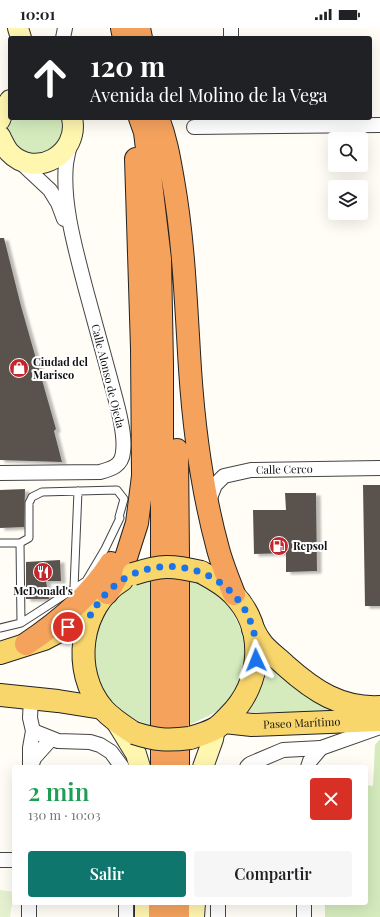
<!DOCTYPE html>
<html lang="es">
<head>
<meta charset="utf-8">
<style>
	body { margin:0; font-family:"Playfair Display",serif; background:#f6f6f6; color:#202124; height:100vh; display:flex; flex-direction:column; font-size:15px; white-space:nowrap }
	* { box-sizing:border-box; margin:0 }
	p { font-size:13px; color:#757577 }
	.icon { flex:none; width:22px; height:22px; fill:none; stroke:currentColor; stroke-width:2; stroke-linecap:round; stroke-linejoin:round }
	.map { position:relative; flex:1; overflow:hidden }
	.panel { position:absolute; left:12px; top:737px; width:356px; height:140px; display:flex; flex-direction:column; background:#fff; border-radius:4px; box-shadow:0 4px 16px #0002 }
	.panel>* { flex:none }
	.hud { position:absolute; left:8px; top:8px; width:364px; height:84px; border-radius:4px; box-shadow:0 4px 16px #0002; background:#202124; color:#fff; overflow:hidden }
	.fabs { position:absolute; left:328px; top:104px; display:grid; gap:8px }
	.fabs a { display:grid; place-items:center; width:40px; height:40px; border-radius:4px; background:#fff; box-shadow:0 4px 16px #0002; font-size:20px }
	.pin { position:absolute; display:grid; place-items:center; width:34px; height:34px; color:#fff; margin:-17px; border:2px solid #fff; border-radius:50%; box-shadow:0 1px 4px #0007 }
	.me { position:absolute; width:44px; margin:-22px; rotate:358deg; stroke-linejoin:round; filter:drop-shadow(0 0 3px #0008) }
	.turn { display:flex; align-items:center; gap:14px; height:84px; padding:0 16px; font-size:18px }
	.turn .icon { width:52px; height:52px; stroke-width:2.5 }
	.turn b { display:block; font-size:28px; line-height:34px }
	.round { display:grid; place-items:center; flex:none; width:42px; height:42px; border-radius:4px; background:#f6f6f6 }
	.summary { display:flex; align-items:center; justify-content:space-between; height:68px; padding:0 16px }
	h1 { font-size:24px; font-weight:600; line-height:30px; color:#1e9e55 }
	.button { display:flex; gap:8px; margin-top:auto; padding:8px 16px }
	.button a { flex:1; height:46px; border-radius:4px; background:#0f766e; color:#fff; font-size:16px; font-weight:600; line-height:46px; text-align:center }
	.button a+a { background:#f6f6f6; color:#202124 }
	.status { display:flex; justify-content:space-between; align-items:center; height:28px; padding:0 20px; background:#fff; direction:ltr }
	.status svg { height:11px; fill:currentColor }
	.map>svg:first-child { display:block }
	.green { fill:#d5ebbd }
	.pitch { fill:#e6f2cf }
	.building { fill:#5a524d; filter:url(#shadow) }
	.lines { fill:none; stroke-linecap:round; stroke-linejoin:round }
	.lane-casing { stroke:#444; stroke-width:9 }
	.street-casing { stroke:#444; stroke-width:16 }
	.secondary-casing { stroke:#333; stroke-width:22 }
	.primary-casing { stroke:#222; stroke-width:24 }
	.highway-casing { stroke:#222; stroke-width:24 }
	.lane { stroke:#fff; stroke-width:7 }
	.street { stroke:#fff; stroke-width:14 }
	.secondary { stroke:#fff6b0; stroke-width:20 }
	.primary { stroke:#f9d66b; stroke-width:22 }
	.highway { stroke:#f5a25d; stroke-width:22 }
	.primary-bridge-casing { stroke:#222; stroke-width:24; stroke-linecap:butt }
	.primary-bridge { stroke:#f9d66b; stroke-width:22 }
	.route { stroke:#1a73e8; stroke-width:7; stroke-dasharray:0 12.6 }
	.labels { text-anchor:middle; stroke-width:4; stroke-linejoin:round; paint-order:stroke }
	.poi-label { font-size:11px; font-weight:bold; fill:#111; stroke:#fff; text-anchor:start }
	.street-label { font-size:11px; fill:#111; stroke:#fff }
</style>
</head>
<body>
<div class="status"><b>10:01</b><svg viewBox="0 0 49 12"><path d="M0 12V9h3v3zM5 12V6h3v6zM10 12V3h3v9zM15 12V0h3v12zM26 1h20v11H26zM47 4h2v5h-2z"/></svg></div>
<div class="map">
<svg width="380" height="889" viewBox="0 0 380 889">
	<defs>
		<filter id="shadow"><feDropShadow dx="4.5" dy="2.5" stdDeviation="1" flood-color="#0004"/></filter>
	</defs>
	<rect width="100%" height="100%" fill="#fffdf5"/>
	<path class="green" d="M10,90h58l-2,21 -24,18 -22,-6c-7,-11 -17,-20 -10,-33z
		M151,548l1,151 -24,-11 -21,-20 -13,-31v-29l15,-31 22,-19z
		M186,551c10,5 23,8 31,15 16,12 32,48 30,68 -1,7 -16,36 -21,41 -10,11 -25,16 -37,22z
		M268,637l45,33 23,11v4l-93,-1c16,-17 20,-24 25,-47z
		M380,711v178h-55v-14h41v-118l7,1 2,-41z"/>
	<path class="pitch" d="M0,862l14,2 -4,25h-10z"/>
	<path class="building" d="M0,210h4l17,68 35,123 -2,2 8,31 -62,-2z
		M363,457h17v121h-15z
		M25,461l-1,38 -24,1v-38z
		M285,465h31l1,78 -31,1v-19l-32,1 -1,-44h33z
		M60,532l1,21h-15l3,18h-23v-37z"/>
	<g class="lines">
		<g class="lane-casing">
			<path id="lane" d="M0,515h20l9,-5v-35l3,-6 10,-5 75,-2 7,9 -5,18 1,1 -15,31 -19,32 -65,42 -21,5
				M20,515l1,80
				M74,560l4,-97"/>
		</g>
		<g class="street-casing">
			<g id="street">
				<path d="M231,0v10"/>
				<path d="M63,10l2,-10"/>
				<path d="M194,99l186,-2"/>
				<path d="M19,133l31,29 8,13 6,16"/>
				<path d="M0,445l100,-1c11,-3 22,-6 23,-20 3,-20 -8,-54 -13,-74 -8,-30 -16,-59 -24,-88 -10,-39 -24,-86 -20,-126 1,-7 3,-14 4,-21"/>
				<path id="s1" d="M208,475l7,-18 9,-9 27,-6 129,-2"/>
				<path d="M33,703l25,10 32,1 10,3 11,7 11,15"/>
				<path d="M30,739v-19l3,-17 -3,-13 1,-20"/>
				<path d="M31,739l3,-9 17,-19"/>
				<path d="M247,739l3,-3 33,-14 38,-2"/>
				<path d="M308,739l2,-6 11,-13 59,-21"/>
				<path d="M0,832h14"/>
				<path d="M218,875v14"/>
				<path d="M29,889v-14"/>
				<path d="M126,889v-14"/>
				<path d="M304,889v-14"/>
			</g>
		</g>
		<g class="secondary-casing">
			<path id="secondary" d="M18,0l3,10
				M0,92l4,-11 6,-9
				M0,108c3,6 5,11 9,16 26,28 71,2 63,-34
				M117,695l19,31 4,13
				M203,739l10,-28 2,-11
				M145,875v14
				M194,889l1,-14"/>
		</g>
		<g class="primary-casing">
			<g id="primary">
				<path d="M122,552c-43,26 -51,92 -19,129 9,10 20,17 31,24"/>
				<path d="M253,601c3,6 6,11 10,16 7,8 16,14 23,21 28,25 55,43 94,41"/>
				<path d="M0,625l44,-14 48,-25"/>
				<path d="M0,667l58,6 44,7"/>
				<path id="s2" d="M224,694l28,3 128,-5"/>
				<path d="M190,710c8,-3 18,-5 26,-10 5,-3 9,-8 13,-12 33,-33 38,-87 4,-122 -9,-10 -21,-16 -32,-22"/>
			</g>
		</g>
		<g class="highway-casing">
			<path id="highway" d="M122,0l2,10
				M139,0l2,10
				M140,90l5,14 15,127 2,106v402
				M158,90c8,21 11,39 15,62 11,62 13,126 17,189 4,61 12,121 28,180 4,15 10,30 16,45
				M177,422l1,105v212
				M107,565l16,-26 14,-44 6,-47 -1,-128 -6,-189
				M26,616c33,-22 64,-48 85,-81
				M160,889v-14
				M178,889v-14"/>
		</g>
		<use href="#lane" class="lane"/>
		<use href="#street" class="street"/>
		<use href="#secondary" class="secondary"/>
		<use href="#primary" class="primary"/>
		<use href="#highway" class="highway"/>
		<g class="primary-bridge-casing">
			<path id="primary-bridge" d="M133,546c28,-9 38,-9 68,-2
				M134,705c21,7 34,8 56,5"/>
		</g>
		<use href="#primary-bridge" class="primary-bridge"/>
	</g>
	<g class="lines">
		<path class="route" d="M68,599c6,-4 19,-9 24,-13 3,-3 4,-8 6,-11 9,-12 22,-23 35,-29 61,-26 128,19 123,86"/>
	</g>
	<defs>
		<g id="shop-disc" transform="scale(1)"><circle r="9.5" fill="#c4262e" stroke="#fff"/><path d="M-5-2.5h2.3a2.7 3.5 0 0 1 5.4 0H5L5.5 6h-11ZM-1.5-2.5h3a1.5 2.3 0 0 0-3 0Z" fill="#fff"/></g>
		<g id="fuel-disc" transform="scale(1)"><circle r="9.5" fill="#c4262e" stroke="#fff"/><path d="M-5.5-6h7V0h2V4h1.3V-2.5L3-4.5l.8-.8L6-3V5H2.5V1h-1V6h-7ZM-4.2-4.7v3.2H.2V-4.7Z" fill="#fff"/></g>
		<g id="restaurant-disc" transform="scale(1)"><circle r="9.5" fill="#c4262e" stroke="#fff"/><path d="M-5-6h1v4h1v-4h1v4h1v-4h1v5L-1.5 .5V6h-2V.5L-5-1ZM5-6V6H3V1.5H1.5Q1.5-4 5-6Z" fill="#fff"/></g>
	</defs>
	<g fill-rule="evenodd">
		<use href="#shop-disc" x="19" y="340"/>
		<use href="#fuel-disc" x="279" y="518"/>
		<use href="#restaurant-disc" x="43" y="544"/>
	</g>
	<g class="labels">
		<g class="poi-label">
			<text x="33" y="338">Ciudad del<tspan x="33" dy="13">Marisco</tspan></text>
			<text x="293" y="522">Repsol</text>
			<text x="43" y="567" text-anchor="middle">McDonald's</text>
		</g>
		<g class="street-label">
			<text transform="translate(108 348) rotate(76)" y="4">Calle Alonso de Ojeda</text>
			<text dy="4" stroke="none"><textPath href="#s1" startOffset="93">Calle Cerco</textPath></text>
			<text dy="4" stroke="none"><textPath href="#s2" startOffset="78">Paseo Marítimo</textPath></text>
		</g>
	</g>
</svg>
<div class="fabs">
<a><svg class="icon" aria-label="search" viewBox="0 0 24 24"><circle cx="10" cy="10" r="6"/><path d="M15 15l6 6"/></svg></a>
<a><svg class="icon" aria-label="layers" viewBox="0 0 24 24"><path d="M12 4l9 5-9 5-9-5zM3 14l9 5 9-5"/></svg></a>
</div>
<div class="pin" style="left:68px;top:599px;background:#d93025"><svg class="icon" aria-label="arrive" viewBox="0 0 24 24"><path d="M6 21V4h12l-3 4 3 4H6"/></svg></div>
<svg class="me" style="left:256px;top:632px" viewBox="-20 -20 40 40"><path d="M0-17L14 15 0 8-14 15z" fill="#1a73e8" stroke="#fff" stroke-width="4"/></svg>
<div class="hud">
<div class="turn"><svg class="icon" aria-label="ahead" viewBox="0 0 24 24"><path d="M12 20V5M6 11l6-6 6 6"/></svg><div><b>120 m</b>Avenida del Molino de la Vega</div></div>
</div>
<section class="panel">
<div class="summary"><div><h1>2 min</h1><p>130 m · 10:03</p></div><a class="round" style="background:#d93025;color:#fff"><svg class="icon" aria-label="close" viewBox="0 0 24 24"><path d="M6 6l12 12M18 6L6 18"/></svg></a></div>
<div class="button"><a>Salir</a><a>Compartir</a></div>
</section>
</div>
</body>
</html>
